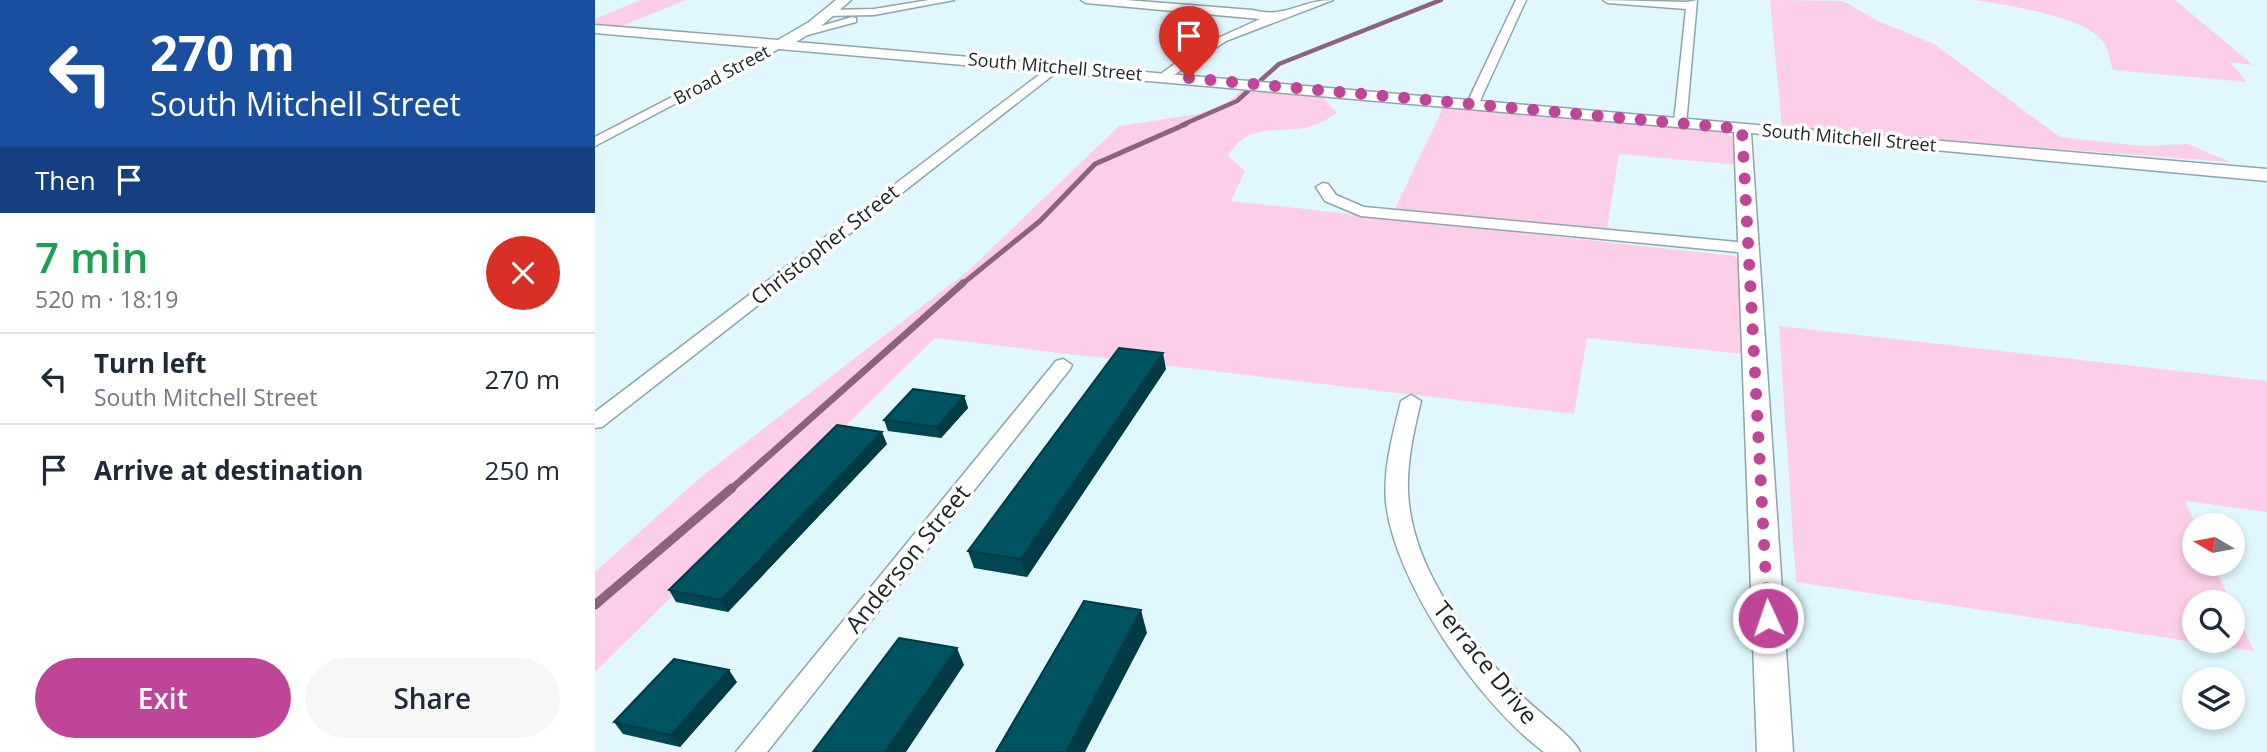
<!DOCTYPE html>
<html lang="en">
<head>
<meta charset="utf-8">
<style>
	body { margin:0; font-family:"Open Sans",sans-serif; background:#f6f6f7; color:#1f2937; height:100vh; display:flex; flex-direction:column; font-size:26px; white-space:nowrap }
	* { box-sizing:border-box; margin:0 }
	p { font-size:23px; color:#747a83 }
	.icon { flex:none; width:38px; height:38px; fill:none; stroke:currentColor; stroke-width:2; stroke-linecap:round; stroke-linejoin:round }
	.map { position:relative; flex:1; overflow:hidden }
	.drawer { display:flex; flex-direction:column; background:#fff; width:595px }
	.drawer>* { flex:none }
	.banner { background:#1a4fa0; color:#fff; overflow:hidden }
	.needle { width:46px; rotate:280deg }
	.fabs { position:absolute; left:1587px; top:513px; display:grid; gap:14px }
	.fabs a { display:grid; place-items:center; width:63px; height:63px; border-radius:50%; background:#fff; box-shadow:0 4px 10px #0003; font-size:35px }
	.pin { position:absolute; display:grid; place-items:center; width:60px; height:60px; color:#fff; margin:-72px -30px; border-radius:50% 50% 50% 0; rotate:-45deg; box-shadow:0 0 7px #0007 }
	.pin .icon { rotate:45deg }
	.me { position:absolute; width:77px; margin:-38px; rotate:357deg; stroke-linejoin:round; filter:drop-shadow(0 0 5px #0008) }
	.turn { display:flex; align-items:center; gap:24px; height:147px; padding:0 35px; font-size:32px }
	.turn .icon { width:91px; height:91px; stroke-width:2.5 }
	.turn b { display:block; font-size:49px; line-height:60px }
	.then { display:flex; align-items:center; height:66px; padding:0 35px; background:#0003; gap:14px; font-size:26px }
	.round { display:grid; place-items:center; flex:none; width:74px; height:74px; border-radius:37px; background:#f6f6f7 }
	.head { display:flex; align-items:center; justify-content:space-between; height:119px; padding:0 35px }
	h1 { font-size:42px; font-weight:600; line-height:52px; color:#1e9e55 }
	.action { display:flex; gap:14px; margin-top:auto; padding:14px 35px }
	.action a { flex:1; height:80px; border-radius:42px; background:#be4598; color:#fff; font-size:28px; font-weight:600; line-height:80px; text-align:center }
	.action a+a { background:#f6f6f7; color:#1f2937 }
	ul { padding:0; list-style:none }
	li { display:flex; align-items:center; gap:21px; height:91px; padding:0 35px; border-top:2px solid #e0e1e3 }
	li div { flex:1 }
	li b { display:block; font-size:26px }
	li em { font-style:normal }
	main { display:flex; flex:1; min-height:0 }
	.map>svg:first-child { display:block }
	.green { fill:#fccee9 }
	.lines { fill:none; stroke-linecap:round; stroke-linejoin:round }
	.stream-far3 { stroke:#8b637e; stroke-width:4.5 }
	.stream-far2 { stroke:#8b637e; stroke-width:5 }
	.stream-far1 { stroke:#8b637e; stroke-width:7 }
	.stream { stroke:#8b637e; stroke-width:9 }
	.minor-casing { stroke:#8ea5aa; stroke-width:3 }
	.tertiary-casing { stroke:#8ea5aa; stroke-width:3 }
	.minor { fill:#fff; fill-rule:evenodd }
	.tertiary { fill:#fff; fill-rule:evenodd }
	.wall { fill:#004753 }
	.shaded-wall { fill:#003a44 }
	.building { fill:#005361; stroke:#003a44; stroke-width:2 }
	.route { stroke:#be4598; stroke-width:12; stroke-dasharray:0 21.6 }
	.labels { text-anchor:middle; stroke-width:7; stroke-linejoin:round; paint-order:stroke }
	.far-street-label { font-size:18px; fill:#1b2426; stroke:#fff }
	.street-label { font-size:21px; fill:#1b2426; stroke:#fff }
	.near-street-label { font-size:24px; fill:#1b2426; stroke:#fff }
</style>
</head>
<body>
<main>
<section class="drawer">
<div class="banner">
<div class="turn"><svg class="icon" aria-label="left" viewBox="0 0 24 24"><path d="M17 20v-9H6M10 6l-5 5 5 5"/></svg><div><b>270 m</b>South Mitchell Street</div></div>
<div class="then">Then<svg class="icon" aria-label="arrive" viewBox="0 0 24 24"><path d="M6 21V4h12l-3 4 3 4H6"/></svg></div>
</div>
<div class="head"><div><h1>7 min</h1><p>520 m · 18:19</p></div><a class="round" style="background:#d93025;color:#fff"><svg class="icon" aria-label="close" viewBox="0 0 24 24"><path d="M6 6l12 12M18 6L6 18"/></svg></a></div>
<ul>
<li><svg class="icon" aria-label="left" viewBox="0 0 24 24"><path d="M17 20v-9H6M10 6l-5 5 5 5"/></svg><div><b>Turn left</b><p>South Mitchell Street</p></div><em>270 m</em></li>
<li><svg class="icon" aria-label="arrive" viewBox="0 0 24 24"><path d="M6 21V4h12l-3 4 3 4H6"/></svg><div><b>Arrive at destination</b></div><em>250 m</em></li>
</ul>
<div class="action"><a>Exit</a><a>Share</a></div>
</section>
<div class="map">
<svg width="1672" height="752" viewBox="0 0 1672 752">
	<rect width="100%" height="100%" fill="#e0f8fd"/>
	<path class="green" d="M45,0h46l-69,28 -22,-2v-7z
		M1175,0l73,1 35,20 56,23 126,93 83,9 45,-2 42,18 -448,-34z
		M1380,0h200l78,65 -23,-3 17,20 -134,-12c-3,-7 -4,-19 -8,-26 -20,-29 -97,-38 -130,-44z
		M648,88l78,7 16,18c-6,4 -13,8 -19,11 -35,13 -67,-6 -90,32l17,15 -14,30 503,55 5,4 4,94 -156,-16 -13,76 -639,-76 -340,334v-100l106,-95 268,-207 150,-144 79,-12 31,-12z
		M849,106l280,26 12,7 2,26 -119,-11 -12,75 -6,3 -207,-21z
		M1184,326l488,55v131l-82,-11 11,24 -1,39h18l18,38h-36v38h38v-34l21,45 -458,-69z"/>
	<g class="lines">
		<path class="stream-far3" d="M666,80l18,-16 162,-64
			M587,125l55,-24 11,-10"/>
		<path class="stream-far2" d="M366,285l79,-64 55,-57 91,-40"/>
		<path class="stream-far1" d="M135,490l233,-207"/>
		<path class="stream" d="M0,605l137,-117"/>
		<g class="minor-casing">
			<path id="minor" d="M334,0h25l-80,15 -48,1 -5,-3 5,-3 48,-1z
				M486,0h45l126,10c34,9 48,-10 81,-10l-107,41 -60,39 -4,-1v-6l36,-26 62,-28 -174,-16z
				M921,0h10l-47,103 -11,3 -1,-3z
				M1008,0l84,2 10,-2 -11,125 -12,-3 12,-113 -78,-6z
				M257,17l4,1v4l-56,15 -6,-3z
				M183,42l10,2 -193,102v-9z
				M457,65l10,3 -460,359 -7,1v-16z
				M728,183l5,1 8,11 28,12 384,36 8,5 -8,5 -387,-37 -36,-15 -9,-14z
				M468,359l9,6 -2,4 -303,383h-31l320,-391z
				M816,395l10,6c-7,29 -14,60 -13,90 3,78 60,148 111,202 15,16 54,43 61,59h-36c-64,-47 -150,-170 -158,-250 -3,-34 7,-68 15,-101z"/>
		</g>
		<g class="tertiary-casing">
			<path id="tertiary" d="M241,0h15l-32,28 -23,14 1471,127v12l-516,-48 42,619h-36l-23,-620 -1139,-99v-8l183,15 31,-18z"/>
		</g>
		<use href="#minor" class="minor"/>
		<use href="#tertiary" class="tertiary"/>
	</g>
	<path class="wall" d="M571,369l-139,208 -53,-9 -6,-17z
		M369,396l4,12 -27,30 -53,-7 -4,-11z
		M292,444l-159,168 -52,-10 -7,-12z
		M142,682l-57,65 -57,-13 -9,-12z"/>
	<path class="shaded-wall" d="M568,353l3,16 -139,208 -6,-18z
		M369,396l4,12 -27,30 -4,-11z
		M287,432l5,12 -159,168 -7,-12z
		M546,610l6,23 -62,119h-19z
		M362,648l7,17 -58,87h-21z
		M134,670l8,12 -57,65 -9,-12z"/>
	<path class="building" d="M524,348l44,5 -142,206 -53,-8z
		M318,389l51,7 -27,31 -53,-7z
		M242,425l45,7 -161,168 -52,-10z
		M489,601l57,9 -75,142h-70z
		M304,638l58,10 -72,104h-72z
		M79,659l55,11 -58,65 -57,-13z"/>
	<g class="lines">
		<path class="route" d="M594,78l553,51 26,489"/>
	</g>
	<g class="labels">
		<g class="far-street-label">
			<text transform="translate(460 67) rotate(5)" y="6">South Mitchell Street</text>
			<text transform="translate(127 75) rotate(-28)" y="6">Broad Street</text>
			<text transform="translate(1254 138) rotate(5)" y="6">South Mitchell Street</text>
		</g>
		<g class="street-label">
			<text transform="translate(230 245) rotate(-38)" y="7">Christopher Street</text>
		</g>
		<g class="near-street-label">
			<text transform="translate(313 559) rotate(-51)" y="8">Anderson Street</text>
			<text transform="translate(890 663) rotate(51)" y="8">Terrace Drive</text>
		</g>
	</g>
</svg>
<div class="fabs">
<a><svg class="needle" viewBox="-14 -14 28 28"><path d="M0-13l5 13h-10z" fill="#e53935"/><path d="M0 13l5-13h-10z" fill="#747a83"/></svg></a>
<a><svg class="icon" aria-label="search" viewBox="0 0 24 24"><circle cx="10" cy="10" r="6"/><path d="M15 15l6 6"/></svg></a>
<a><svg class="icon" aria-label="layers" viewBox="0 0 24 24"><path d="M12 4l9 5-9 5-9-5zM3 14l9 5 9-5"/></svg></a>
</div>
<div class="pin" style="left:594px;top:78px;background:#d93025"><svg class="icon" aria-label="arrive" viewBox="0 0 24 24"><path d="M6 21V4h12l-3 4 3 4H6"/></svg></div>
<svg class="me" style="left:1173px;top:618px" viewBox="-20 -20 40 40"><circle r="17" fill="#be4598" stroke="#fff" stroke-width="3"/><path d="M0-11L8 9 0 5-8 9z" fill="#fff"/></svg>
</div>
</main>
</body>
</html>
